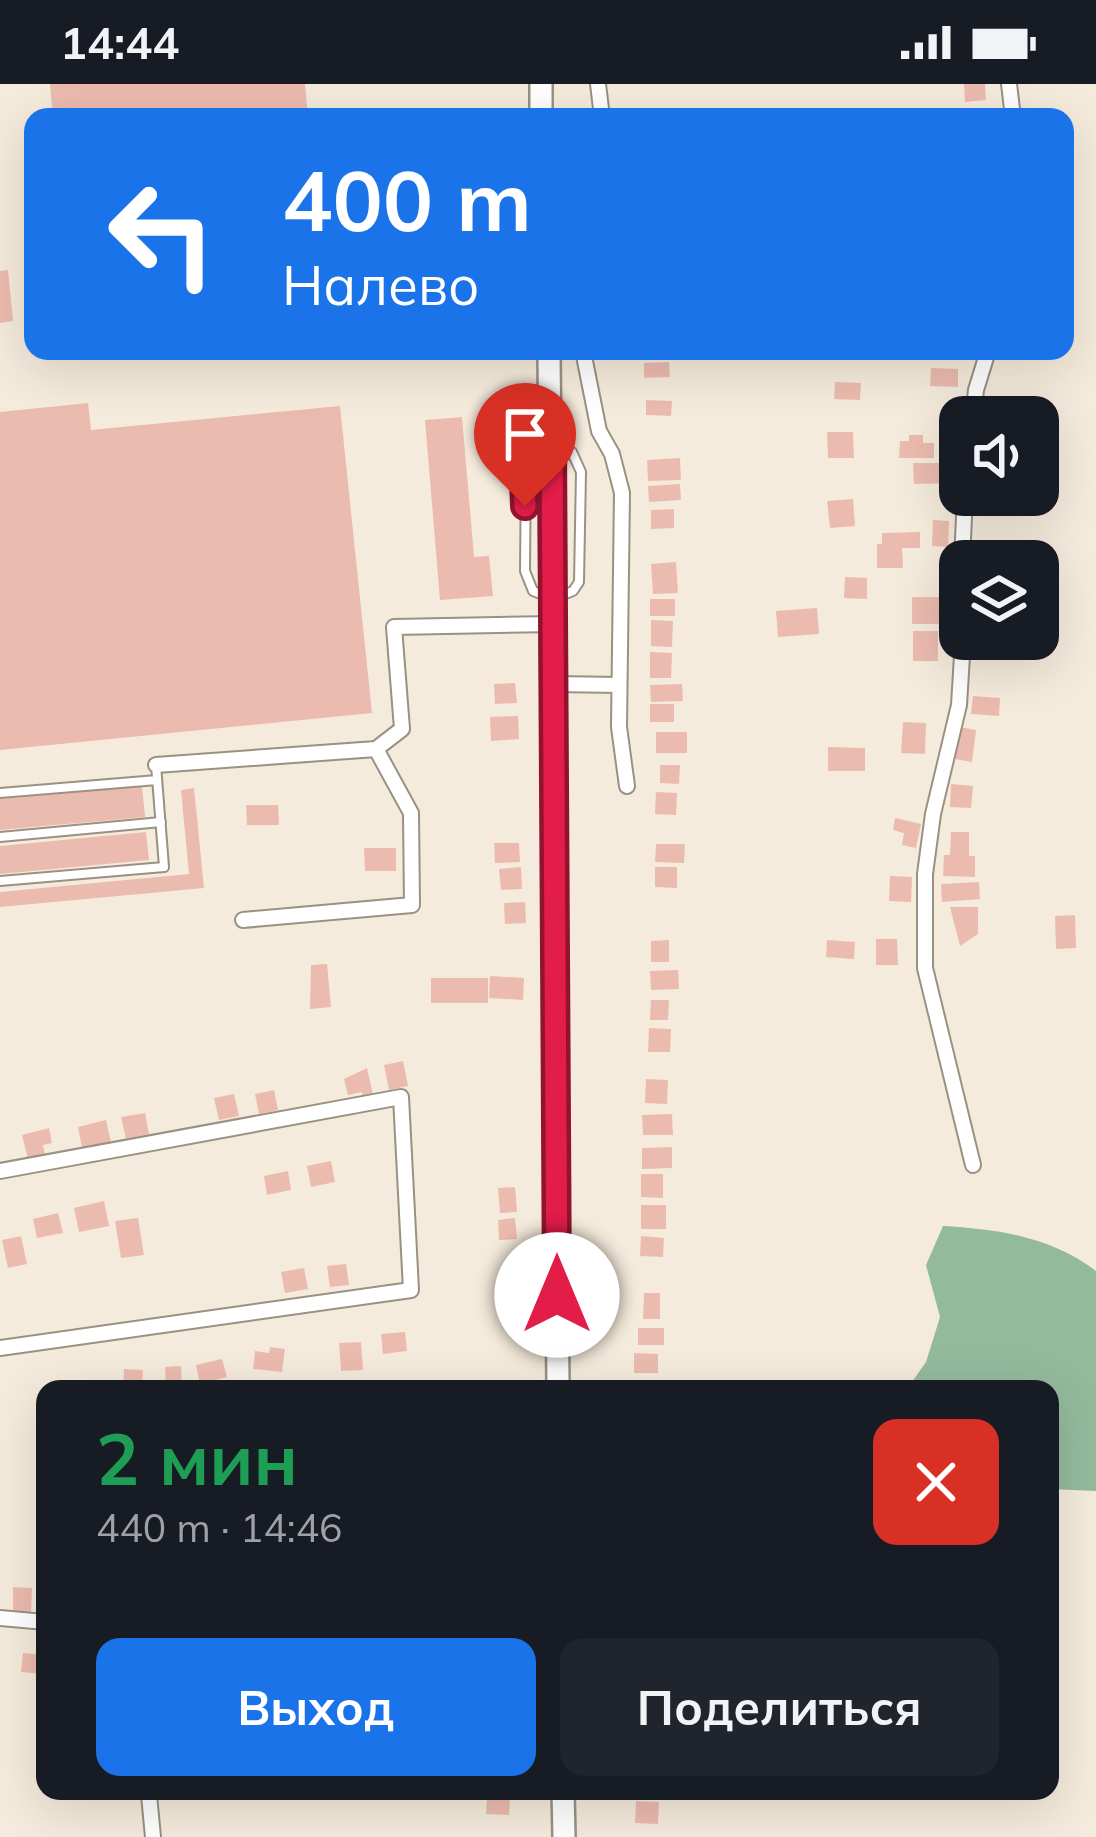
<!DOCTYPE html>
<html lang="ru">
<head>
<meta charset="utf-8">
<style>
	body { margin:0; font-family:Mulish,sans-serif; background:#20242c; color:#f1f3f6; height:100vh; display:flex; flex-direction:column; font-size:45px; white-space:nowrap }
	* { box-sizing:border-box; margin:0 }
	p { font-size:39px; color:#9ea1a6 }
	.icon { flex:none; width:66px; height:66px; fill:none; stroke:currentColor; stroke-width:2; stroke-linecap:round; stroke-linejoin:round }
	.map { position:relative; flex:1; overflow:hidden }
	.drawer { position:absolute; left:36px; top:1296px; width:1023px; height:420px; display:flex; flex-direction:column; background:#171b24; border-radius:24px; box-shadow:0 12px 48px #0002 }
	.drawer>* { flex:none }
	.hud { position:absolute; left:24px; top:24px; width:1050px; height:252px; border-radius:24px; box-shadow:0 12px 48px #0002; background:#1a73e8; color:#fff; overflow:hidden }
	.tools { position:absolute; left:939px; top:312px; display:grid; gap:24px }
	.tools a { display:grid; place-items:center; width:120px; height:120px; border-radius:24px; background:#171b24; box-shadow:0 12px 48px #0002; font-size:60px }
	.pin { position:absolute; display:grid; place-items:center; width:102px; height:102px; color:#fff; margin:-123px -51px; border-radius:50% 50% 50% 0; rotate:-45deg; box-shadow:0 0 12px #0007 }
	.pin .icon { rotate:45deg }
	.me { position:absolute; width:132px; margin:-66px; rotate:0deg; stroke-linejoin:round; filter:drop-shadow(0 0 9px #0008) }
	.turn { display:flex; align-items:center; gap:42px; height:252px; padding:0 60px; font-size:54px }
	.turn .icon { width:156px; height:156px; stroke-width:2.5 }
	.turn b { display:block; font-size:84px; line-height:102px }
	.round { display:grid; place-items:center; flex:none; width:126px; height:126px; border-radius:24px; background:#20242c }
	.summary { display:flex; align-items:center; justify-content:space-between; height:204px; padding:0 60px }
	h1 { font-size:72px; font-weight:700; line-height:90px; color:#1e9e55 }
	.button { display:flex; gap:24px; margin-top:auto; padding:24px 60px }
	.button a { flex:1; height:138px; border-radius:24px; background:#1a73e8; color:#fff; font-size:48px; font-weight:700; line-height:138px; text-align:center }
	.button a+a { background:#20242c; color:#f1f3f6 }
	.status { display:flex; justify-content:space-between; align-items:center; height:84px; padding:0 60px; background:#171b24; direction:ltr }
	.status svg { height:33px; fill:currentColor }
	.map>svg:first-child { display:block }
	.forest { fill:#94ba9c }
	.building { fill:#ecbbaf }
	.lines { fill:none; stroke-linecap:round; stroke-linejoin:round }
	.lane-casing { stroke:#9a9183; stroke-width:12 }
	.street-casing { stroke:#9a9183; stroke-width:18 }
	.secondary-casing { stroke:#9a9183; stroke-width:26 }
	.lane { stroke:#fff; stroke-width:8 }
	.street { stroke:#fff; stroke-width:14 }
	.secondary { stroke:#fff; stroke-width:21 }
	.route-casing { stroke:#92132f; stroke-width:30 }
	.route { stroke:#e11d48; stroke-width:21 }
</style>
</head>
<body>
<div class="status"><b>14:44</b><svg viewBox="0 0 49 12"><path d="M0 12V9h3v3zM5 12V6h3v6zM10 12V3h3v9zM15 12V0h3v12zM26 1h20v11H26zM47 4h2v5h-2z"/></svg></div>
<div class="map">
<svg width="1096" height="1753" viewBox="0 0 1096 1753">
	<rect width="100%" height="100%" fill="#f5ebdc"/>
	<path class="forest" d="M943,1142c55,3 108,11 153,45v220l-46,-2v-100h-143l19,-27 14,-45 -14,-52z"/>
	<path class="building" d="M50,0h255l3,33h-255z
		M964,0h21l1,16 -21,2z
		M8,186l5,51 -13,2v-52z
		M669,278l1,15 -26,1v-15z
		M931,284l27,1v18l-28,-1z
		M835,298l26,1 -1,17 -26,-1z
		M646,316l26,1 -1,15 -25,-1z
		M88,319l3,27 249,-24 32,307 -372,37v-338z
		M462,333l12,140 15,-1 4,40 -53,4 -15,-180z
		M827,348h26l1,26h-26z
		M909,351h14v8h11v15h-35l1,-17h9z
		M680,374l1,22 -33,1 -1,-21z
		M913,379h43v20l-42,1z
		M680,400l1,16 -32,2 -1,-16z
		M853,415l2,27 -25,2 -3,-27z
		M674,425v19l-23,1v-19z
		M933,436l16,1 -1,26 -16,-1z
		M920,448v16h-18l1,20h-26v-24h5v-11z
		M676,478l2,31 -25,1 -2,-30z
		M845,493l22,1v21l-23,-1z
		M912,513h27v27h-27z
		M650,515h25v17h-25z
		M817,524l2,26 -41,3 -2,-26z
		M651,536l22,1 -1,26 -21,-1z
		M913,547h25v30h-25z
		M650,568l22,1 -1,25h-21z
		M515,599l2,20 -22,1 -1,-20z
		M682,600l1,17 -32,1 -1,-17z
		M973,612l27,2 -1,18 -28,-2z
		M650,620h24v18h-24z
		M518,632l1,23 -28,2 -1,-24z
		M903,638l23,1 -1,31 -24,-1z
		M960,643l16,3 -4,32 -17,-3z
		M656,648h31v21h-31z
		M828,663l37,1v23h-37z
		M660,681h20l-1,19 -19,-1z
		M951,700l22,2 -2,22 -21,-1z
		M142,702l3,31 -145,13v-31z
		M194,704l10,100 -204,19v-15l189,-18 -8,-84z
		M656,708l21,1 -1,22 -21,-1z
		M246,721h32l1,20h-32z
		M895,734l26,6 -5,24 -14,-3 2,-12 -11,-3z
		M146,748l3,28 -149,14v-28z
		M951,748h18v24h6v21l-32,-1 1,-21h6z
		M494,759h25l1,19 -25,1z
		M656,760h29l-1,19 -29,-1z
		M364,764h32v23h-31z
		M521,783l1,22 -21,1 -2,-21z
		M655,783h22v21l-22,-1z
		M890,792l22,1 -1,25 -22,-1z
		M979,798l1,17 -38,3 -1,-18z
		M525,818l1,21 -21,1 -1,-21z
		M950,823h28v27l-18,12z
		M1075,831l1,33 -20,1 -1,-33z
		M876,855h21l1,26h-22z
		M669,856v22h-18v-21z
		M827,856l28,2 -1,17 -28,-2z
		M327,880l4,43 -21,2 1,-44z
		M678,886l1,19 -28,1 -1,-19z
		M490,892l34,2 -1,22 -34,-2z
		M431,894h57v25h-57z
		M651,916h18l-1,20h-18z
		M649,944l22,1 -1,23h-22z
		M403,977l5,25 -19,4 -5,-25z
		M367,984l6,27 -10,2 -1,-5 -14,3 -4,-16z
		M646,995l22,1 -1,24 -22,-1z
		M274,1006l4,20 -19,4 -4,-20z
		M234,1010l5,22 -20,4 -5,-22z
		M145,1029l4,21 -23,5 -5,-22z
		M672,1030l1,21h-30l-1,-20z
		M106,1036l5,22 -29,6 -4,-21z
		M49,1044l3,15 -9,2 2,10 -17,4 -6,-24z
		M672,1063v21l-30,1v-21z
		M331,1077l4,21 -24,5 -4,-21z
		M288,1087l3,19 -24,5 -3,-19z
		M641,1090h22v24l-22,-1z
		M515,1103l2,25 -17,1 -2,-25z
		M104,1117l5,25 -30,6 -5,-24z
		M641,1121h25v24h-25z
		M58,1129l5,20 -26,5 -4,-19z
		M138,1134l6,37 -23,3 -6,-37z
		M515,1134l2,21 -18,1 -1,-20z
		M21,1152l6,28 -19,4 -6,-28z
		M641,1152l23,2 -1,19 -23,-1z
		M346,1180l3,21 -19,2 -3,-21z
		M304,1184l4,21 -23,4 -4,-21z
		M644,1209h16v26h-17z
		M638,1244h26v17h-26z
		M405,1248l2,19 -24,3 -2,-20z
		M361,1258l2,28 -22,1 -2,-28z
		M270,1263l15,2 -3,23 -29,-3 2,-18 14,2z
		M634,1269l24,1v19h-24z
		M222,1275l5,18 -27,7 -4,-19z
		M181,1282l1,23h-16l-1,-22z
		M124,1285l19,1 -1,19h-19z
		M13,1503l19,1 -1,24h-18z
		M23,1569l22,2 -1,19 -23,-2z
		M487,1713l23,1 -1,17 -23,-1z
		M636,1717l23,1 -1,22 -23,-1z"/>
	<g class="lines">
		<g class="lane-casing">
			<path id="lane" d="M552,360l20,8 9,20 -2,110 -6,9 -20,8 -20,-8 -8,-20 1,-109 6,-9z
				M0,709l157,-13
				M0,753l161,-15
				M0,797l164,-14 -8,-102"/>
		</g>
		<g class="street-casing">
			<path id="street" d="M598,0l4,33
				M1009,0l4,33
				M583,267l16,80 13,23 10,39 -3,234 8,59
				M973,333l3,-27 12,-39
				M962,477l3,-66
				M963,555l-4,66 -26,109 -8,60v94l48,197
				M554,600l65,1
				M156,681l220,-16
				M243,836l169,-15 -1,-92 -35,-64 26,-20 -8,-102 159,-3
				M0,1087l401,-74 10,193 -411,58
				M0,1534l45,4
				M149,1711l4,42"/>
		</g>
		<g class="secondary-casing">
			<path id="secondary" d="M541,0v33
				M549,267l9,1038
				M563,1707l1,46"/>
		</g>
		<use href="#lane" class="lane"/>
		<use href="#street" class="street"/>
		<use href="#secondary" class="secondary"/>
	</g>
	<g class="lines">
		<g class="route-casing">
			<path id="route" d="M525,422c-1,-28 -5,-54 27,-62l5,851"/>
		</g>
		<use href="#route" class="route"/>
	</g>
</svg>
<div class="tools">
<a><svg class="icon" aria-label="sound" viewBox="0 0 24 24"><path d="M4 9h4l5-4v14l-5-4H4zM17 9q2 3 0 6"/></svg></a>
<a><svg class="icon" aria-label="layers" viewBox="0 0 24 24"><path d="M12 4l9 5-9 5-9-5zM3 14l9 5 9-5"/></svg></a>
</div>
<div class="pin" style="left:525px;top:422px;background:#d93025"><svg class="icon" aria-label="arrive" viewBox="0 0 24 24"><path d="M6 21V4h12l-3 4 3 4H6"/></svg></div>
<svg class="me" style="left:557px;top:1211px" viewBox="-20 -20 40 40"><circle r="19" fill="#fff"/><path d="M0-13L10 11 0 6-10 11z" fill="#e11d48"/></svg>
<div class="hud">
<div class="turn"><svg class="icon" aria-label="left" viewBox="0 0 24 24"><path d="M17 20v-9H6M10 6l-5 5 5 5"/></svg><div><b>400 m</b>Налево</div></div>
</div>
<section class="drawer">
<div class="summary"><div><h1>2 мин</h1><p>440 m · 14:46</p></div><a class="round" style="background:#d93025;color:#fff"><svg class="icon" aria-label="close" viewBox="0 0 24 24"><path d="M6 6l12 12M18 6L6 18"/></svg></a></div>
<div class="button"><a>Выход</a><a>Поделиться</a></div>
</section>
</div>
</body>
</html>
